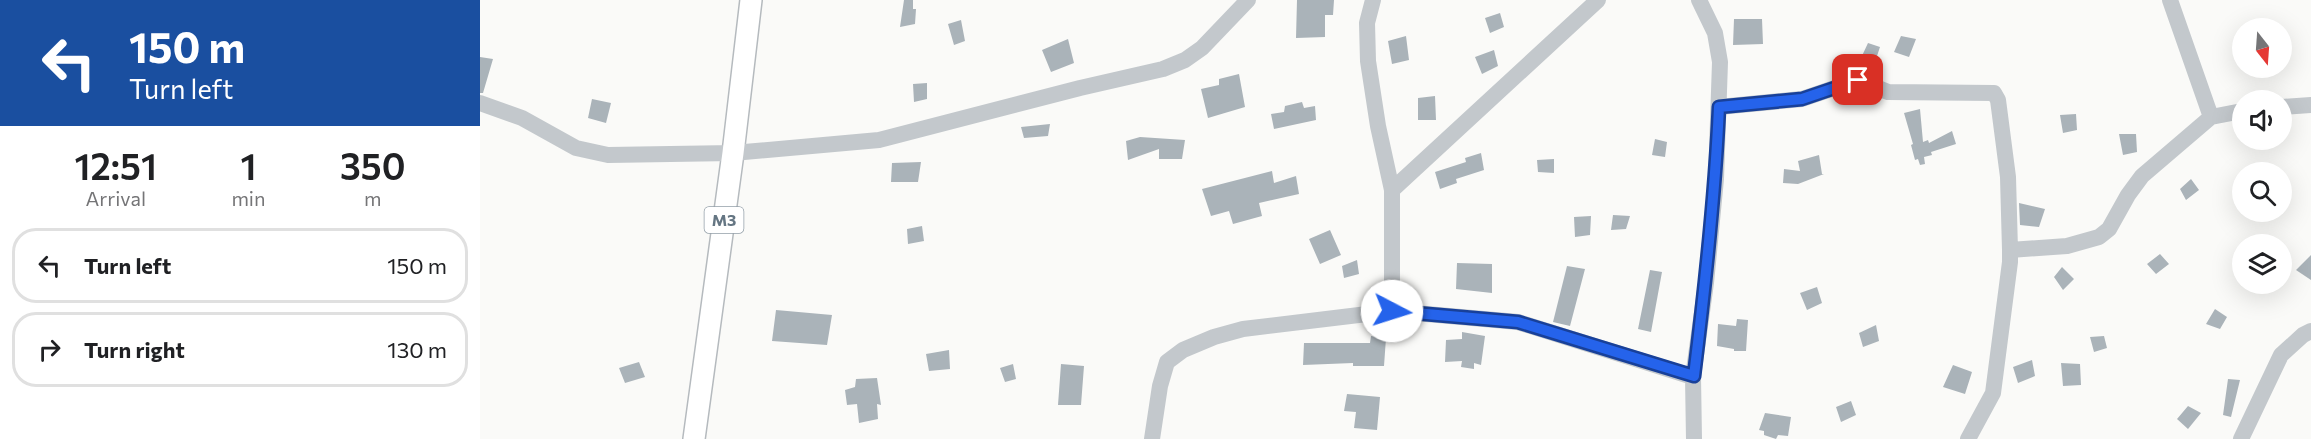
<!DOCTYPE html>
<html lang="en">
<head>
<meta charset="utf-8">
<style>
	body { margin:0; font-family:Commissioner,sans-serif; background:#f2f2f2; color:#202124; height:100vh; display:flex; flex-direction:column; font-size:22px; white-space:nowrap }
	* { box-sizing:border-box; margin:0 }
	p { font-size:20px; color:#757577 }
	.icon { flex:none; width:33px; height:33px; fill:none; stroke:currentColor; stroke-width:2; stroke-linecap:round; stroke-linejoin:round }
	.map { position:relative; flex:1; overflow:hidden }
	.drawer { display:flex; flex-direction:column; background:#fff; width:480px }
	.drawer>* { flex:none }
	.banner { background:#1a4fa0; color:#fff; overflow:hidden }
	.needle { width:39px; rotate:163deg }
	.fabs { position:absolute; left:1752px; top:18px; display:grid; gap:12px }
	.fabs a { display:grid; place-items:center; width:60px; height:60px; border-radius:50%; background:#fff; box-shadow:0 6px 24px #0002; font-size:30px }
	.pin { position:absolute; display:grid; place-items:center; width:51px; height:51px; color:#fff; margin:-26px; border-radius:12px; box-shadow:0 3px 9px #0006 }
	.me { position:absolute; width:66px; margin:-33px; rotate:95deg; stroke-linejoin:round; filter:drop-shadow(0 0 4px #0008) }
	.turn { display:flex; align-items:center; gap:21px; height:126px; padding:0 30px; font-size:27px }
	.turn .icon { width:78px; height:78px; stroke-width:2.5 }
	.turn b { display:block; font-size:42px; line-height:51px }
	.eta { display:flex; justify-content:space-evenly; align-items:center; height:102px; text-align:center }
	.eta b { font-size:36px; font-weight:600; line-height:42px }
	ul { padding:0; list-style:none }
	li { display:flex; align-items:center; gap:18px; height:75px; margin:0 12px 9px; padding:0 18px; border:3px solid #e0e0e0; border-radius:24px }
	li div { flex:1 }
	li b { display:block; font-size:22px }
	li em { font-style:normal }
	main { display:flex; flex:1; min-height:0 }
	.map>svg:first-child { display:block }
	.building { fill:#aab3b9 }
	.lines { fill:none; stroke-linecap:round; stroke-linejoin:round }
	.major-casing { stroke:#b5babe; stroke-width:24 }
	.minor { stroke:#c3c8cc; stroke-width:16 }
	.major { stroke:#fff; stroke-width:21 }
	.route-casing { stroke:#184099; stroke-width:15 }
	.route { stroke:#2563eb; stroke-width:10 }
	.labels { text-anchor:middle; stroke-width:6; stroke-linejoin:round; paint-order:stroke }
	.shield { fill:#fff; stroke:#939fa8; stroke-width:1.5 }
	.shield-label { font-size:16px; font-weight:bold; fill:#657683 }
</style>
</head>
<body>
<main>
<section class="drawer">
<div class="banner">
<div class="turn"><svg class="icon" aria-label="left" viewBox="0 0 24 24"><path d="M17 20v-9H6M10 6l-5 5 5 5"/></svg><div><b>150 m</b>Turn left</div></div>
</div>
<div class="eta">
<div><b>12:51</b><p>Arrival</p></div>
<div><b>1</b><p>min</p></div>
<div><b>350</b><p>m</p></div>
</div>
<ul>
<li><svg class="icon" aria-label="left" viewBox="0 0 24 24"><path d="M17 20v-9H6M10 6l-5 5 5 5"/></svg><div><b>Turn left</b></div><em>150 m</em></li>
<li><svg class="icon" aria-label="right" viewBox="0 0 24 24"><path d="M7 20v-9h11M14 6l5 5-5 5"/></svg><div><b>Turn right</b></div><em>130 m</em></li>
</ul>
</section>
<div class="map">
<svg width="1831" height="439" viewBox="0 0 1831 439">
	<rect width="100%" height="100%" fill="#fafaf8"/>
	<path class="building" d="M424,0h9v9h3l-1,15 -15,3z
		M817,0h37l-1,15h-8v22l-29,1z
		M1020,13l4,14 -14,6 -5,-15z
		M1254,19h28l1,25 -30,1z
		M481,20l4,21 -11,4 -6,-21z
		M926,36l3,24 -17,4 -4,-23z
		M1421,36l15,3 -7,18 -15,-5z
		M588,39l6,24 -23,9 -9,-22z
		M1388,43l12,4 -5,15 -14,-4z
		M1014,50l4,16 -16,8 -7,-17z
		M0,57l13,2 -10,34h-3z
		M759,74l6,33 -37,11 -7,-29 18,-4v-6z
		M447,83v16l-13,3 -1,-18z
		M955,96l1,24h-18v-22z
		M112,99l19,4 -5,20 -18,-5z
		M822,102l2,6 11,-2 1,14 -42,9 -3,-15 13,-2 1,-6z
		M1440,109l3,33 5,-2 1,3 23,-12 4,13 -25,8 1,3 -8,2 1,7 -5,1 -2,-6 -3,1 -4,-15 2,-1 -9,-31z
		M1596,114l1,16 -14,3 -3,-18z
		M570,124l-2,12 -24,2 -3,-11z
		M1639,134h17l1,18 -14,3z
		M660,137l45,3 -3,19h-23v-10l-31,11 -2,-19z
		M1175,139l12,3 -2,15 -13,-2z
		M1001,153l3,17 -28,9 1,4 -17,6 -5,-17 31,-10 -1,-4z
		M1339,155l3,19h2l-26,10 -15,-1 1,-14 16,2 -2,-10z
		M1074,159v14l-16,-1 -1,-12z
		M441,162l-3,20h-27l1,-19z
		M792,171l2,12 22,-7 3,18 -40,9 3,13 -29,8 -4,-13 -18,5 -9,-27z
		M1711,179l8,11 -13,10 -6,-11z
		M1539,203l26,6 -6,18 -19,-2z
		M1133,215l17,1 -4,13 -15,1z
		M1111,216l-1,19 -15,2 -1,-20z
		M442,226l2,15 -16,3 -1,-15z
		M850,230l11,25 -21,9 -11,-25z
		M1680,254l9,10 -13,10 -9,-10z
		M1831,255v25l-15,-10z
		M877,260l2,14 -15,4 -2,-12z
		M977,263l35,1v29l-36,-4z
		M1087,266l18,3 -15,57 -17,-4z
		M1582,267l12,12 -11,11 -9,-13z
		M1170,270l12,2 -11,60 -13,-3z
		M1337,287l5,16 -15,7 -7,-17z
		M1735,309l12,8 -7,12 -14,-5z
		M296,310l56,5 -5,30 -55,-4z
		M1257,319l11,1 -2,31h-12v-2l-17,-3 1,-22 18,2z
		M1396,325l3,16 -16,6 -4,-14z
		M982,332l23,4 -4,29 -7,-2v6l-13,-2 1,-6 -17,1 1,-22 16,-1z
		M891,336l15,2 -2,28h-31v-3l-50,2 1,-22h66z
		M1624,336l3,12 -13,4 -4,-15z
		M469,350l1,19 -21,2 -3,-17z
		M1552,360l3,16 -17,7 -5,-16z
		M159,362l6,15 -20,6 -6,-15z
		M1581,363l19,1 1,21 -18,1z
		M533,364l3,15 -11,3 -5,-14z
		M581,364l23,2 -3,39h-23z
		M1473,365l19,7 -7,22 -22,-7z
		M397,378l4,27 -4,-1 1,15 -19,4 -2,-19 -10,1 -2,-15 10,-3 1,-8z
		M1748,379l12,1 -9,37 -8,-2z
		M867,394l33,3 -3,33 -23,-2 2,-16 -12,-1z
		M1371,401l5,14 -15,7 -5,-15z
		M1708,406l13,7 -13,16 -11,-10z
		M1285,413l26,4 -3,19 -10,-1 -2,4 -12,-4v-4l-5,-1z"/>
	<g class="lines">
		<g class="major-casing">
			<path id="major" d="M214,439l39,-286 18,-153"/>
		</g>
		<path class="minor" d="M893,0l-6,23 1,38 10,65 14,64v121
			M1690,0l41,117
			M0,103l42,15 54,30 32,7 125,-2 146,-13 201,-52 83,-19 22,-9 17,-12 46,-48
			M1239,107l83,-8 56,-19 30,12 106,1 4,7 10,77 2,73
			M1802,107l29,-2
			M912,190l206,-190
			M1213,377l13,-94 10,-104 4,-117 -5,-29 -16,-33
			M672,439l8,-53 7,-24 16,-12 31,-13 29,-8 149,-18 126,11 175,55 1,62
			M1488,439l25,-46 17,-131v-12l57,-4 32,-9 10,-8 19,-34 14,-19 69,-59 31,-6
			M1761,439l40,-84 22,-20 8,-4"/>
		<use href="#major" class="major"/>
	</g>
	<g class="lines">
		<g class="route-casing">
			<path id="route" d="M912,311l126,11 176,54c11,-89 21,-178 25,-269l83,-8 56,-19"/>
		</g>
		<use href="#route" class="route"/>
	</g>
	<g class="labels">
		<rect class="shield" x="224.5" y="207" width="39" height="26" rx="4.5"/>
		<g class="shield-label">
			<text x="244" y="226">M3</text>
		</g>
	</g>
</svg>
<div class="fabs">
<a><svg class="needle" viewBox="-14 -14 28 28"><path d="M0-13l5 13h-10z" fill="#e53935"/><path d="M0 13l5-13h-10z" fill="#757577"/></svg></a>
<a><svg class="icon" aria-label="sound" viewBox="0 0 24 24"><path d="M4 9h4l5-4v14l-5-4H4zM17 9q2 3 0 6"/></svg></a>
<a><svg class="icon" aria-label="search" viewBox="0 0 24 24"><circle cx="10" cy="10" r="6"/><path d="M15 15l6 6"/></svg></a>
<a><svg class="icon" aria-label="layers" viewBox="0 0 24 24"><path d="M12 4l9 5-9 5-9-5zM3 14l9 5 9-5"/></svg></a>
</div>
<div class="pin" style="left:1378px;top:80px;background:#d93025"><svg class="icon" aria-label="arrive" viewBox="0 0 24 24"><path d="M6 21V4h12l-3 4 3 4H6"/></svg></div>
<svg class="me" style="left:912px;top:311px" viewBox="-20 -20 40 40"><circle r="19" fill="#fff"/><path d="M0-13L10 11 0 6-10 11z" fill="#2563eb"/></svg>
</div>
</main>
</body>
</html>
